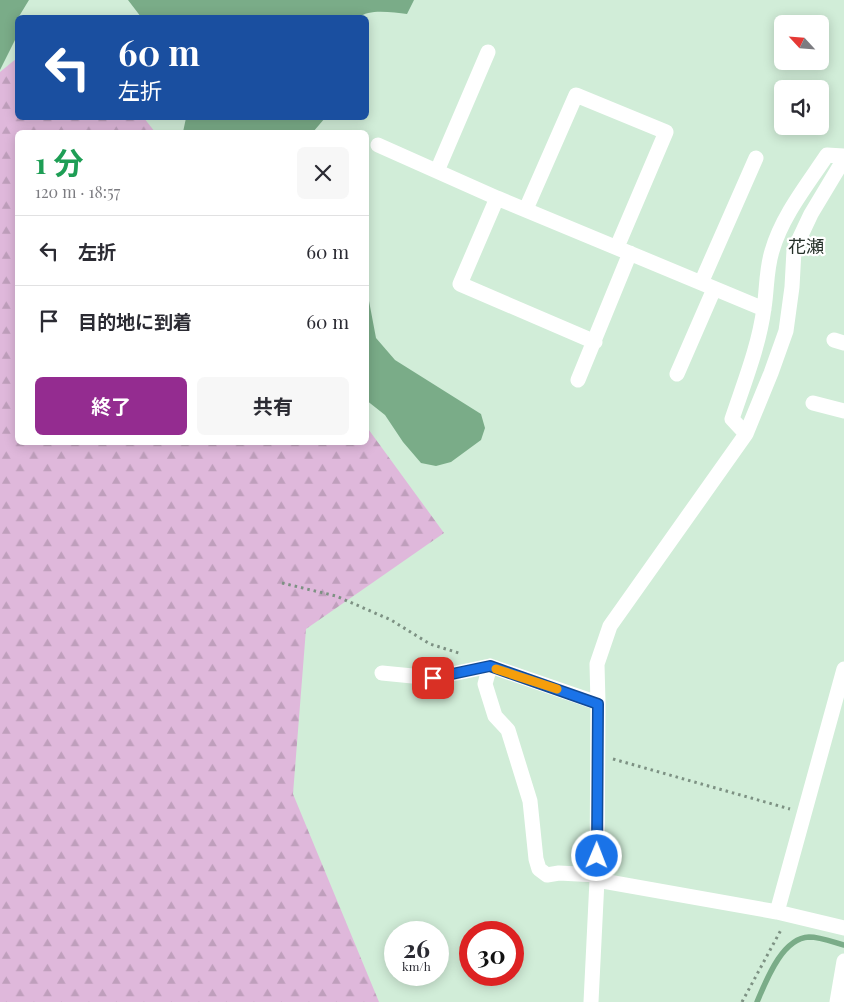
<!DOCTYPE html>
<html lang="ja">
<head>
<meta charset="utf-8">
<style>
	body { margin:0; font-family:"Playfair Display","Noto Sans JP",serif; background:#f7f7f7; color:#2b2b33; height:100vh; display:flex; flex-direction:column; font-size:19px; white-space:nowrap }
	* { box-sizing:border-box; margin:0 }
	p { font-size:16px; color:#7c7c81 }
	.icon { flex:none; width:28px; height:28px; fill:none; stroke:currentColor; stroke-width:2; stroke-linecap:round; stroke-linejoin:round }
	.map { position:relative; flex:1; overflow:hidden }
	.panel { position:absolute; left:15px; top:130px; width:354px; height:315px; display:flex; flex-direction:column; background:#fff; border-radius:8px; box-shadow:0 2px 12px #0003 }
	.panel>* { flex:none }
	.top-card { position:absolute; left:15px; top:15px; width:354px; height:105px; border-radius:8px; box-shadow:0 2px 12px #0003; background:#1a4fa0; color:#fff; overflow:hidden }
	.needle { width:32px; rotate:296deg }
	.buttons { position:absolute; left:774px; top:15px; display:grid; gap:10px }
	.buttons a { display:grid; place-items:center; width:55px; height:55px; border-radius:8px; background:#fff; box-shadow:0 2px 12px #0003; font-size:25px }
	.speed { position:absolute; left:384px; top:921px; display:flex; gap:10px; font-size:25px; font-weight:700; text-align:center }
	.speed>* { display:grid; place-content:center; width:65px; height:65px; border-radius:50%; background:#fff; box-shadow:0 2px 12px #0003; line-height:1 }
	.speed small { font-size:12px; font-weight:400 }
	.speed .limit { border:8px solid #d22; background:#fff; color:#111 }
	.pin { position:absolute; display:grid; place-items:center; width:42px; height:42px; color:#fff; margin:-21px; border-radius:10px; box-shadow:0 2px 8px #0006 }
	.me { position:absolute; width:55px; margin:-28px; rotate:1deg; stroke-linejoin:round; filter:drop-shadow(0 0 4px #0008) }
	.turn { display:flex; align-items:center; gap:18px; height:105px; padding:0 20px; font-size:22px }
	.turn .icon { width:65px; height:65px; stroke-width:2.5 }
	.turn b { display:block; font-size:35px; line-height:42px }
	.round { display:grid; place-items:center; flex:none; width:52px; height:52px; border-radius:8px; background:#f7f7f7 }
	.headline { display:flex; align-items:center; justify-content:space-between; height:85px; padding:0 20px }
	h1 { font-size:30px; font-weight:700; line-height:38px; color:#1e9e55 }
	.cta { display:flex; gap:10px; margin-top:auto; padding:10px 20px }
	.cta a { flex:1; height:58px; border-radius:8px; background:#942c90; color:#fff; font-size:20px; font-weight:700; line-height:58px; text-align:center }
	.cta a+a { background:#f7f7f7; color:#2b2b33 }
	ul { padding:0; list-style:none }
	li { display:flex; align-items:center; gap:15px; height:70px; padding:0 20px; border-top:1px solid #e1e1e2 }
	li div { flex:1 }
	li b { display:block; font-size:19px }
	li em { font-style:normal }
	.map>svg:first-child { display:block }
	.forest { fill:url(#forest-firs) }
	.water { fill:#7aac88 }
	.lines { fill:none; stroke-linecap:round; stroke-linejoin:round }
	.stream { stroke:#7aac88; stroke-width:5.5 }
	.path { stroke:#7d9183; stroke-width:3; stroke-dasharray:2.5 4; stroke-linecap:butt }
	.street { stroke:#fff; stroke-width:15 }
	.route-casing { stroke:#114b97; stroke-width:12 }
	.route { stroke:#1a73e8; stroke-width:9 }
	.slow { stroke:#f59e0b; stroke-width:9 }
	.labels { text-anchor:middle; stroke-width:4.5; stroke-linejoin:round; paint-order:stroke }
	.quarter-label { font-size:18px; fill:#263129; stroke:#fff }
</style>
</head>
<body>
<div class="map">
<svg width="844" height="1002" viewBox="0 0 844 1002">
	<defs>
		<pattern id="forest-firs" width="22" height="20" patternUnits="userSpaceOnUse" patternTransform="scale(1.25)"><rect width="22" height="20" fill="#dfb8db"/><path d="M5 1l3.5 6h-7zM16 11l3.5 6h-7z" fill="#bf9fbc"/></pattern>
	</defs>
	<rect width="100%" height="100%" fill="#d1edd8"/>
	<path class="forest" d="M17,58l1,60h126l11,14h-137v310h348v-16l78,107 -138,96 -13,165 86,208h-379v-930z"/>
	<path class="water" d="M0,0h29l-11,18 -3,22 -15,30z
		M128,0h286l-7,14c-14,-1 -37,-6 -49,4l-217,-1z
		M186,118h139l-12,14h-130z
		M366,285l10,53 19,22 86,54 4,14 -4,12 -30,22 -15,4 -15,-3 -18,-21 -18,-27 -19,-15z"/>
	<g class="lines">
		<path class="stream" d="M757,1002c9,-21 25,-64 52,-65 11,0 24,5 35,8"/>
		<path class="path" d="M282,583l54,13 55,24 39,24 32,10
			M613,759l177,50
			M742,1002l40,-74"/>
		<path class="street" d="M378,145l119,53 267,111
			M437,171l51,-119
			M497,198l-37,86 135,58
			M526,209l50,-114 90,37 -49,115
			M701,283l55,-125
			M834,340l10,3
			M677,374l37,-85
			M578,380l52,-127
			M813,403l31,8
			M746,434l25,-61 15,-42 6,-44 2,-37 17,-36 33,-55
			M382,673l51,5 57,-12
			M597,875l-38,-2 -12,2 -8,-6 -3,-10 -6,-58 -22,-71 -13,-14 -10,-32 5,-18 108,37
			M597,880l180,32 67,16
			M777,912l67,-243
			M591,1002l6,-122 1,-177 -1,-39 13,-38 136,-192 -14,-15c12,-36 27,-73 32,-111 3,-18 2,-38 8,-57 10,-35 35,-66 55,-96l17,1
			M837,1002l7,-41"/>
	</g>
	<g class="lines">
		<g class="route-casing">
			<path id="route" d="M433,678l57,-12 108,38 -1,152"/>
		</g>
		<use href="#route" class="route"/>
		<path class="slow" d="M496,669l61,20"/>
	</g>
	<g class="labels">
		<g class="quarter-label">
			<text x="806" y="253">花瀬</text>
		</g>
	</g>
</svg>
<div class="buttons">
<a><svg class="needle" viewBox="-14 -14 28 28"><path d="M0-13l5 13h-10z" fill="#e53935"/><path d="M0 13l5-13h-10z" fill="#7c7c81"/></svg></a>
<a><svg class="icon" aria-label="sound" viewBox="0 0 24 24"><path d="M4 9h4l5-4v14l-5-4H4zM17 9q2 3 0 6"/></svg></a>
</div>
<div class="speed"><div>26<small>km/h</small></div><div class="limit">30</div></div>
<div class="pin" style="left:433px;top:678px;background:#d93025"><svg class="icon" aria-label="arrive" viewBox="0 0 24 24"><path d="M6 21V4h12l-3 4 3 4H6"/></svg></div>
<svg class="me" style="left:597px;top:856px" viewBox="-20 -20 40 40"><circle r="17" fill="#1a73e8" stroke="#fff" stroke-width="3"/><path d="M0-11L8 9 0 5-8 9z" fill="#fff"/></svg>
<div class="top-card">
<div class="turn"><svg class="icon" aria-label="left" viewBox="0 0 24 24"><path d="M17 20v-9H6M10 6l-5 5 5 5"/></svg><div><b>60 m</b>左折</div></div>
</div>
<section class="panel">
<div class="headline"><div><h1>1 分</h1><p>120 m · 18:57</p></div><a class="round"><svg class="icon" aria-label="close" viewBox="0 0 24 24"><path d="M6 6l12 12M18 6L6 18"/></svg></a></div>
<ul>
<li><svg class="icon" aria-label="left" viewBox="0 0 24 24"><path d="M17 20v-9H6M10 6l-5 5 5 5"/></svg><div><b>左折</b></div><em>60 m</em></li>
<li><svg class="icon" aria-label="arrive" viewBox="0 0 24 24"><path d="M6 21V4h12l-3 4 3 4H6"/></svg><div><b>目的地に到着</b></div><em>60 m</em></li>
</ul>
<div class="cta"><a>終了</a><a>共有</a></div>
</section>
</div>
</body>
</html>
